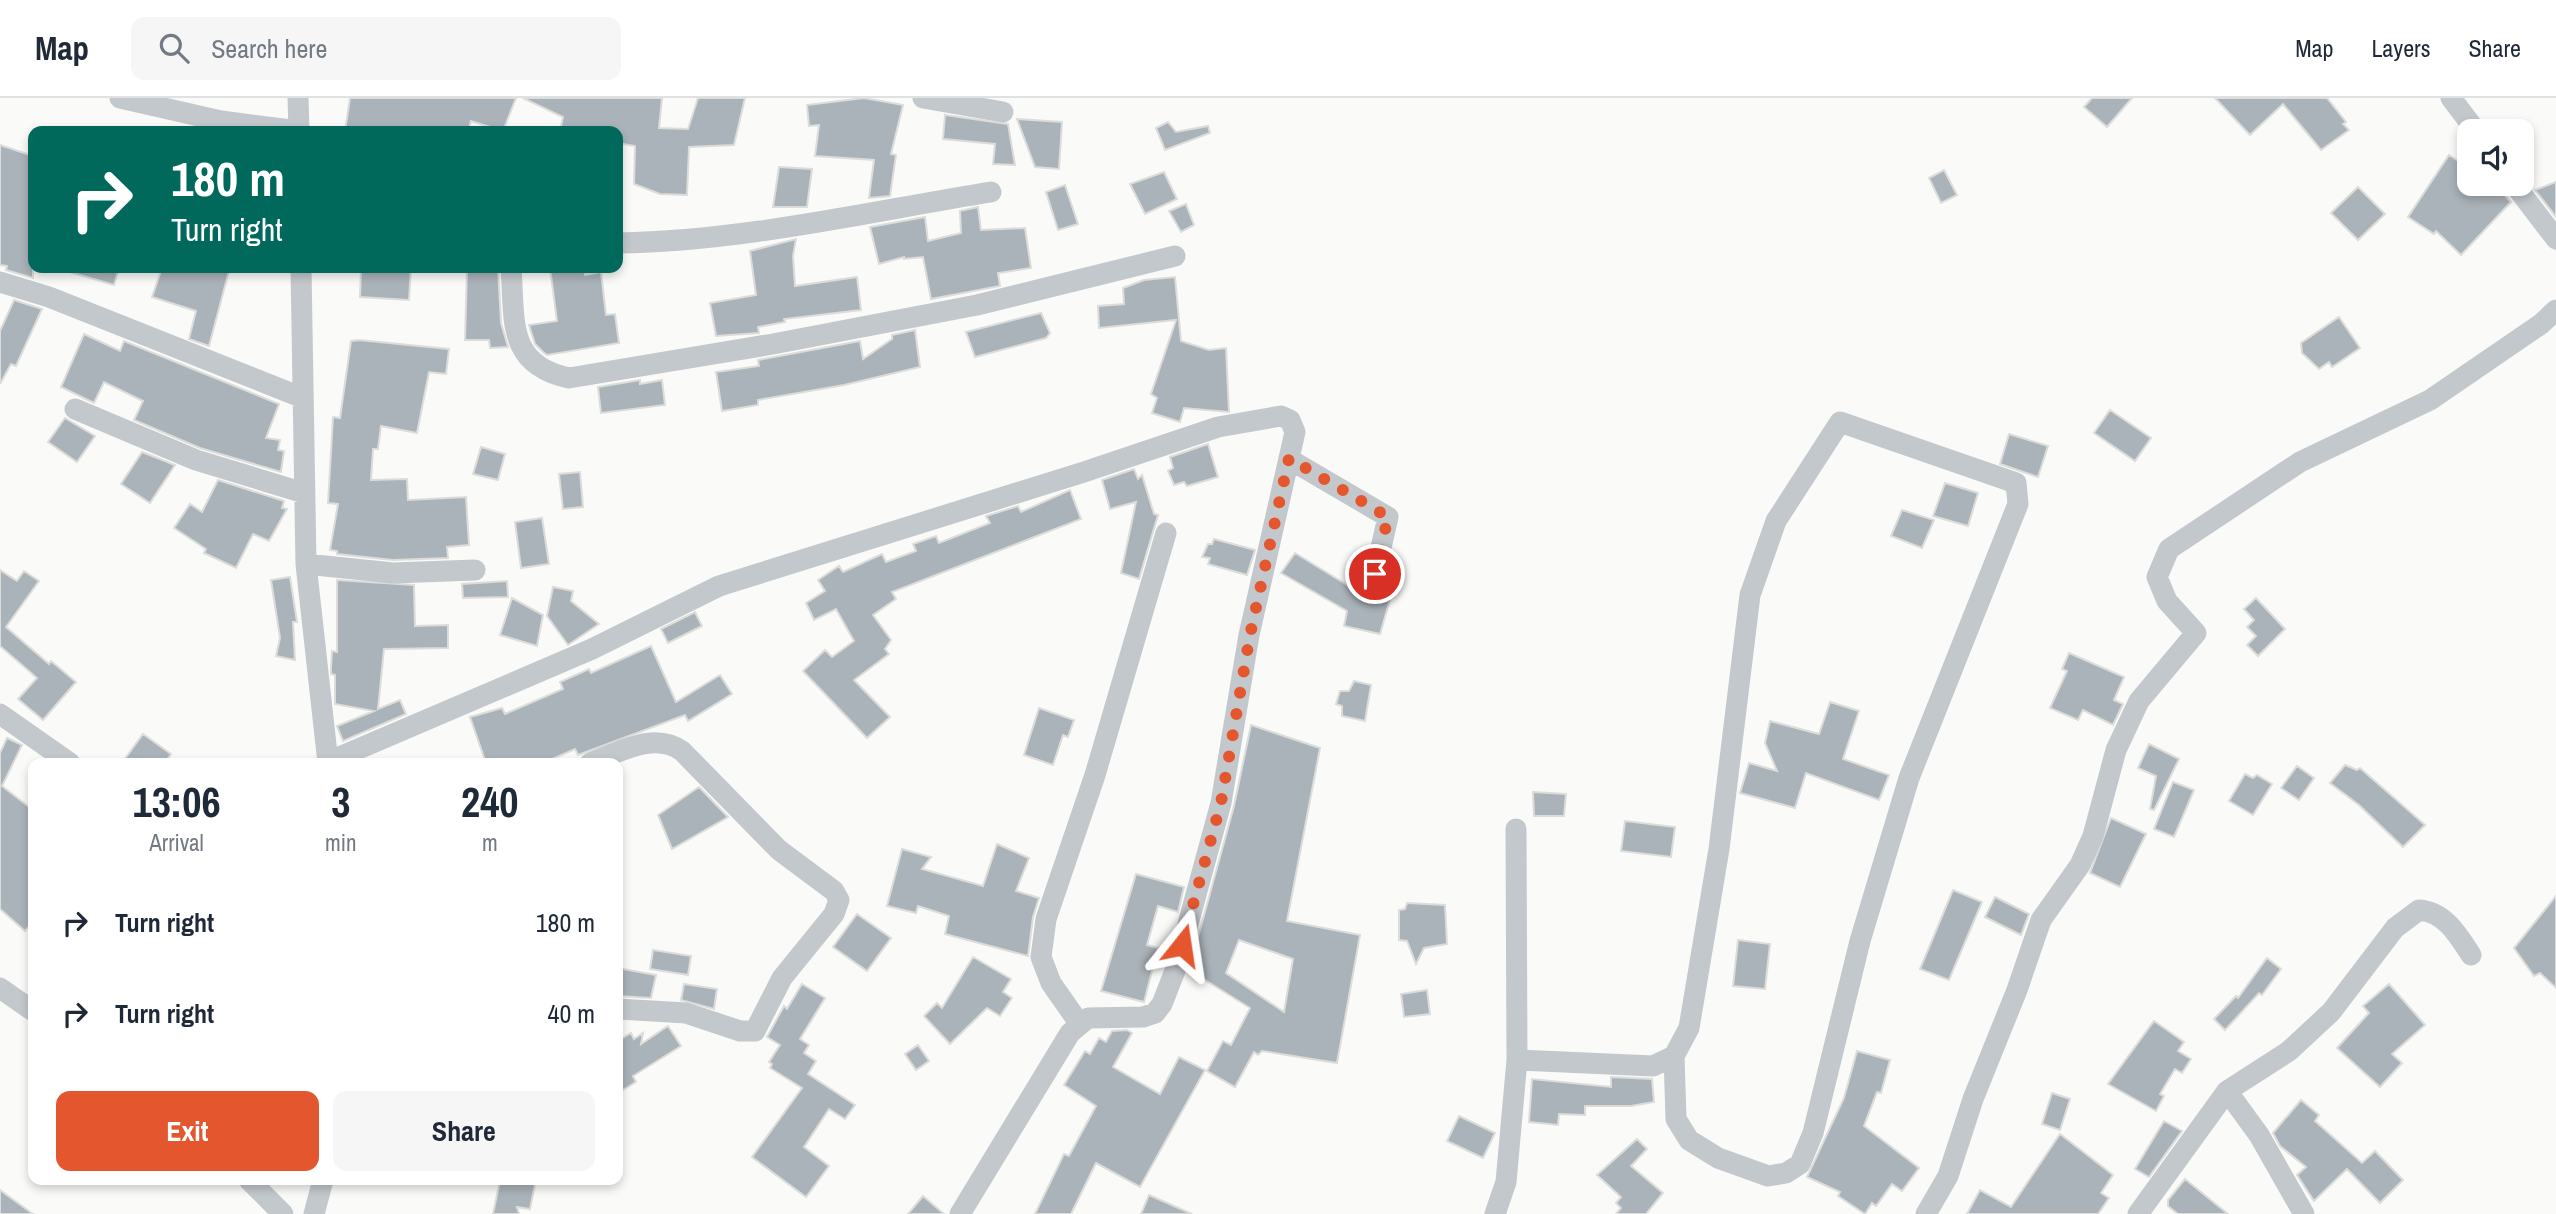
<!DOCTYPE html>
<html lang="en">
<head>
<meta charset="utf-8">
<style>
	body { margin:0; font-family:"Archivo Narrow",sans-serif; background:#f6f6f7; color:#1f2937; height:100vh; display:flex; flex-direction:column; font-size:26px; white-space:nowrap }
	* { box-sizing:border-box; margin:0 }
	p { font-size:23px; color:#747a83 }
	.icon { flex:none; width:38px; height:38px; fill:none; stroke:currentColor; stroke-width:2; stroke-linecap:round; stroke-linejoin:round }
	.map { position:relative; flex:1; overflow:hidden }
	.side { position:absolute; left:28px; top:660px; width:595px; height:427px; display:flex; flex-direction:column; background:#fff; border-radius:14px; box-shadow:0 4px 10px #0003 }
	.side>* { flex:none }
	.guide { position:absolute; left:28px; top:28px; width:595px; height:147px; border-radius:14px; box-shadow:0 4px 10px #0003; background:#00695c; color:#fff; overflow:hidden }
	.fabs { position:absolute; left:2457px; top:21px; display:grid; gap:14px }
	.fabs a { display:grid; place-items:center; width:77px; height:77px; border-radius:14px; background:#fff; box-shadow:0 4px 10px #0003; font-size:35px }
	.pin { position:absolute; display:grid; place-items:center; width:60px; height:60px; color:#fff; margin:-30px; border:4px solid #fff; border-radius:50%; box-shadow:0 2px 7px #0007 }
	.me { position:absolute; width:77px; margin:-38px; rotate:15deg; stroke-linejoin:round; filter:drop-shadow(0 0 5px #0008) }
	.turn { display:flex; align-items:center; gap:24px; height:147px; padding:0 28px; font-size:32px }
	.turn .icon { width:91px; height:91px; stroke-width:2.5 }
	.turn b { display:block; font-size:49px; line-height:60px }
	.eta { display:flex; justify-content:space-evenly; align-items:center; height:119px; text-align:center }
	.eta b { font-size:42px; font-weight:800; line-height:49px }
	.primary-button { display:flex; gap:14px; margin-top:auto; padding:14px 28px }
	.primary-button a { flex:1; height:80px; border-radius:14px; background:#e4572e; color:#fff; font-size:28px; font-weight:800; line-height:80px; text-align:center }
	.primary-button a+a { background:#f6f6f7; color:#1f2937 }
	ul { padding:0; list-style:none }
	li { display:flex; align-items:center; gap:21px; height:91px; padding:0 28px }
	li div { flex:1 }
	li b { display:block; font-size:26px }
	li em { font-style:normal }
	header { display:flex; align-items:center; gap:42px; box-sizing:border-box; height:98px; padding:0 35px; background:#fff; border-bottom:2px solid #e0e1e3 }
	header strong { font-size:33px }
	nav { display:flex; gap:38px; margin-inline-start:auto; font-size:24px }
	.search { width:490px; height:63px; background:#f6f6f7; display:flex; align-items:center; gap:18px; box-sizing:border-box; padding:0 24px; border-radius:14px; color:#747a83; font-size:26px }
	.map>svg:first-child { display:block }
	.building { fill:#aab3b9; stroke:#dcdcda; stroke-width:2; fill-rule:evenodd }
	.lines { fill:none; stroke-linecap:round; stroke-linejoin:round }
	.minor { stroke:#c3c8cc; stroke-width:21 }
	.route { stroke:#e4572e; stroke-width:12; stroke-dasharray:0 21.6 }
</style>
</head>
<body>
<header>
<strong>Map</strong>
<div class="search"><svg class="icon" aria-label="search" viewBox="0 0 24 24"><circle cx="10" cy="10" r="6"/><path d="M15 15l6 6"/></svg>Search here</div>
<nav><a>Map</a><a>Layers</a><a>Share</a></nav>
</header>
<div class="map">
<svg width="2556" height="1116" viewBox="0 0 2556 1116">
	<rect width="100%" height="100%" fill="#fafaf8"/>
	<path class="building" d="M350,0h166l-13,33 -32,-10 -3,10h-123z
		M523,0h139l-3,30 29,1 10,-31h47l-11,47 -45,2 -2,48 -27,-1 -26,-10 1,-38 -17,-3v-12h-58l3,-14z
		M864,0l39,7 -12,49 5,1 -6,41 -21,2 5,-38 -59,-4 4,-31 -10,1 -2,-21z
		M2092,0h40l-25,29 -23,-20z
		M2215,0h112l19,24 -3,2 6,6 -28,20 -38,-46 -33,31z
		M945,17l63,9 7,41 -22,-1 2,-20 -52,-5z
		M1017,21l45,3 -3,47 -24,-2z
		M1168,24l8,10 32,-6 2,7 -45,17 -9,-22z
		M0,47l33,11v122l-27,-8 1,-4 -7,-1z
		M2449,57l20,13v16h26l16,18 -50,53 -25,-24 -2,3 -26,-17z
		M779,69l33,2 -5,38h-34z
		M1944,72l13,25 -16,8 -12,-25z
		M1164,74l13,27 -32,15 -15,-30z
		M2556,84v35l-21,-27z
		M1065,87l13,39 -20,6 -12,-38z
		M2358,89l27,27 -27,26 -27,-27z
		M1186,106l8,21 -13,7 -12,-21z
		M978,109l3,23 44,-2 6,40 -33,5 2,13 -69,13 -8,-42 -19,2v-2l-25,7 -9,-37 55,-10 3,24 33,-8 -1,-22z
		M796,141l-3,17 2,30 62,-9 4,33 -77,9 1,3 -27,5 1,6 -43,3 -6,-33 46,-8 -6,-44z
		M71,170h48l-5,17 -44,-13z
		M162,170h54l13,3 -20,75 -20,-7 7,-28 -44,-14z
		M361,170h50l-2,32 -49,-3z
		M467,170h31l3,55 7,24 -18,1 -1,-8h-24z
		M550,170h34l1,7 16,-3 5,43 9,-1 4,29 -72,12 -4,-3 -8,-8 -6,-19 28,-4z
		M1175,179l6,64 28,9 17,-2 3,64 -45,-4 -4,14 -28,-9 5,-15 -6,-4 25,-74 -77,8 -1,-22 26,-2 -1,-16 21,-8z
		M14,202l28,9 -26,57 -5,-2 -11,20v-53z
		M1041,215l9,20 -4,5 -71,19 -9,-25z
		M2339,219l21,31 -28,19 -3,-5 -10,7 -17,-16 -1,-10z
		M915,232l5,37 -76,18 -86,15v5l-36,6 -6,-39 43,-6 -1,-6 102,-19 3,18 29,-20v-4z
		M84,236l36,17 4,-10 155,63 -13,34 14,2 -2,10 6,1 -3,21 -81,-24 -66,-28 9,-19 -39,-19 -10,21 -33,-16z
		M359,242l90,9 -3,25 -17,-2 -12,61 -36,-7 -3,23h-5l-2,31 36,-1 1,21 58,-3 3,48 -22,2 1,11 -55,2 -56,-6v-3l-7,-1 8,-46 -10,-1 5,-86 7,1 11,-77z
		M640,282v4l22,-4 3,25 -64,8 -3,-26z
		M2110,312l41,28 -16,23 -41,-28z
		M65,320l30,18 -18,26 -29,-20z
		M2009,336l39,12 -10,31 -38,-13z
		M1208,346l10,33 -31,9 -3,-4 -10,3 -6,-14 5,-3 -3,-11z
		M481,349l24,7 -7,26 -25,-6z
		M142,354l33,13 -25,38 -29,-19z
		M1134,371l4,10 4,-4 12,39 4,1 -19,64 -18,-6 15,-71 -26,7 -8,-29z
		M580,374l3,35 -20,2 -4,-35z
		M218,382l66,21 -2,7 5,1 -18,32 -16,-7 -17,34 -32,-15 2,-4 -32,-21 16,-24 12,8z
		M1945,385l33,10 -10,33 -35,-10z
		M1070,392l11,29 -189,73 4,7 -23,16 18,25 -6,9 4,5 -35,26 36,37 -23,21 -64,-67 22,-21 7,7 22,-16 -18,-32 -22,11 -8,-17 19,-12 -7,-11 21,-14 4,6 39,-18 4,8 30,-11 -3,-7 23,-8 3,7 51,-20 -4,-7 32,-10 3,6z
		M1902,412l32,10 -12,28 -31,-12z
		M542,420l7,46 -28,4 -6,-46z
		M1214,441l41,11 -8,25 -39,-11 2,-6 -8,-1 6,-13h4z
		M1295,455l54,33 13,-10 4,7 7,4 11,-4 4,-6 8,2 -16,55 -36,-8 3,-15 -66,-38z
		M0,472l17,11 7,-10 15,10 -33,46 43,37 2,-3 25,21 -33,38 -25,-21 19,-21 -37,-32z
		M290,479l7,45h-4l2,38 -19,-4 4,-18 -9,-58z
		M337,482l77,5 1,41 33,-1v23l-64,1 -6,60 22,-9 6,14 -63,27 -6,-15 37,-15 -39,-7v-29l-4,-1v-6l1,-17 5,1z
		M507,483l1,16 -45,1 -1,-14z
		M553,489l20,4 -2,10 28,23 -31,21 -21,-29z
		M512,500l31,17 -6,31 -37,-11z
		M2256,500l29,31 -27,27 -11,-11 9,-9 -9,-9 7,-7 -10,-11z
		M695,514l7,14 -34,17 -7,-14z
		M651,548l25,56 44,-27 12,19 -44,27 -3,-6 -107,40 -3,-6 -32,14h-57l-16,-46 32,-9 3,6 58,-25 -3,-7 29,-13 2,4z
		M2069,555l55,24 -10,23 9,4 -10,21 -30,-15 -5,10 -28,-12 17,-37 -5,-2z
		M1354,583l17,4 -6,36 -23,-5v-10l-6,-2 4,-13h9z
		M1830,604l29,9 -16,48 46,16 -10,25 -73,-27 -11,35 -55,-15 9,-30 28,8 -12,-28 5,-22 49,13z
		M1039,610l35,12 -6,17 -5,-2 -10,30 -29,-10z
		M1251,627l69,23 -33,173 73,14 -23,128 -75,-12 -4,4 -4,-3 -19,35 -28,-16 16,-30 8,4 19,-37 -61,-38 45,-164zM1239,842l54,19 -9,53 -58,-39z
		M143,636l28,20 -6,9h-43z
		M7,640l15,7 -20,41 31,24v112l-8,9 -25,-22v-156z
		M2149,646l30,15 -25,51 -4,-1 6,-33 -18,-8z
		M2345,667l12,5 3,-2 65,57 -22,22 -44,-42 -29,-22z
		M2297,668l17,12 -15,22 -18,-12z
		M2245,676l8,4 4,-3 15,9 -19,31 -24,-14z
		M2173,684l21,8 -20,47 -20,-8z
		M699,689l29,30 -56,32 -14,-34z
		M1533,694l33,2 -2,22h-30z
		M2111,720l35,16 -26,53 -30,-14z
		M1625,723l50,6 -4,30 -50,-6z
		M997,746l32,14 -13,33 23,7 -6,19 -5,39 -83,-22 4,-18 -31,-10 -2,7 -29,-7 15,-57 29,8 -9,12 61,17z
		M1136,776l48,13 -6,25 -20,-6 -11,39 11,3 -14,54 -43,-11z
		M1953,792l29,12 -33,78 -29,-11z
		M2556,798v92l-16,-15 -6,3 -20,-28z
		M1995,799l34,17 -8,21 -36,-18z
		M1407,805l38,2 2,39 -23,4 -8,16 -9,-23 -8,-1v-30l6,-1z
		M857,816l34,24 -24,33 -34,-24z
		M1738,842l32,4 -5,45 -32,-3z
		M653,852l38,6 -3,19 -38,-6z
		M973,859l38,22 -8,13 9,6 -12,18 -13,-8 -37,36 -26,-28 13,-13 5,5z
		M2267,860l14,11 -19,26 -3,-2 -34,37 -11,-11 22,-23 2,2z
		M618,870l38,7 -5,23 -33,-2z
		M684,886l33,5 -3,20 -33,-9z
		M802,886l23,14 -25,41 9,6 -5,8 12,8 -8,13 47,31 -10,14 -16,-10 -25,38 25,19 -23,31 -54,-40 50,-69 -32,-20 2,-4 -3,-2 11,-17 -13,-8 17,-31 3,3z
		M2389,886l36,41 -33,29 10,9 -22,24 -43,-39 32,-35 -6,-7z
		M1427,892l3,24 -26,3 -3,-23z
		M2154,923l30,21 -6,9 13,8 -9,14 -7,-4 -15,25 4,2 -8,15 -48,-27z
		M668,928l13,20 -48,30 3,6 -18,11v-52l13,-8 3,6 9,-6 -2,11z
		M1127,932l5,3 -19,34 47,27 19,-37 26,13 -65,117 -44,-24 -25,51h-36l29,-60 5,2 27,-50 -32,-21 21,-34 5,3 9,-16 7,4 6,-11z
		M918,947l11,16 -13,9 -11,-16z
		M1857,953l33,9 -9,33 -4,-1 -13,34 55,42 -17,23 -10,-7 -16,22 -4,-3 -7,11 -27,-18 2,-4 -33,-15 37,-79z
		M1611,979l41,2 2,23 -23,4h-46v9l-26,-1 -1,11 -29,-3 3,-43 79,8z
		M2052,995l18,6 -10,31 -18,-6z
		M2301,1002l18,15 -4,6 47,42 13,-12 28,29 -23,23 -33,-34 -33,32 -17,-26 9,-8 -26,-21 -7,-13z
		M1459,1018l36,17 -12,25 -36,-17z
		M2164,1023l18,10 -33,46 -14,-8z
		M2060,1036l53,41 -12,18 8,5 -11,16h-131l13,-24 31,17z
		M1637,1041l10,10 -16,17 32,27 -17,21h-30l5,-6 -5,-5 5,-6 -24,-22z
		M2185,1081l43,35h-50l-10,-8v-6z
		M500,1082h36l-6,29 -13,-2 2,7h-26z
		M0,1092l33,24h-33z
		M1149,1097l43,19h-51z
		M923,1098l21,18h-36z"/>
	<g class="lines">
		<path class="minor" d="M120,0l101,23 78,10
			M298,0l1,33
			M923,0l80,14
			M2451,0l25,33
			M2514,86l42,55
			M618,145c126,-2 249,-31 373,-51
			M301,170l5,296 22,199
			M511,170c4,51 -5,97 58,110l204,-34 204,-39 198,-49
			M0,184l49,15 254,101
			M75,311l121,51 108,33
			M1289,361l99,58 -13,57
			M306,466l87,9 82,-3
			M0,616l70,49
			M328,664l264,-113 127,-63 365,-114 134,-45 63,-11 9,4 5,12 -46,203 -28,168 -45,165 -14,36 -7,9 -12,4 -55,1 -18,15 -110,181
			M590,665c30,-11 64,-32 92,-12l97,99 55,41 5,9 -5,14 -52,64 -27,53h-15l-54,-18 -68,-4
			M0,890l33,23
			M1079,925l-28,-40 -10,-26 5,-38 49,-144 71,-242
			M1517,962l136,6 21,-10 15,-28 30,-179 31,-254 26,-74 64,-99 176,61 2,21 -109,274 -49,163 -47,192 -13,31 -14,9 -18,3 -50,-18 -29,-18 -13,-21 -2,-63
			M2227,993l32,44 45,79
			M249,1082l34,34
			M314,1116l9,-34
			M1495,1116l11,-32 11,-122 -1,-231
			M1926,1116l22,-38 25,-77 44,-109 24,-70 39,-55 13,-29 23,-86 23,-49 57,-68 -29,-32 -10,-24 12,-28 131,-87 130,-62 111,-76 15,-14
			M2138,1116l89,-123 62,-40 42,-39 64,-84 24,-18c26,2 39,25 52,45"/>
	</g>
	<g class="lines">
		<path class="route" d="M1182,847l39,-142 29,-168 39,-177 99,59 -13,57"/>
	</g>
</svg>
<div class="fabs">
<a><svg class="icon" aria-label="sound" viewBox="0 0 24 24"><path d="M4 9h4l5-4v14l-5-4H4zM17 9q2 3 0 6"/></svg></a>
</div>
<div class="pin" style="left:1375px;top:476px;background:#d93025"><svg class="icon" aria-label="arrive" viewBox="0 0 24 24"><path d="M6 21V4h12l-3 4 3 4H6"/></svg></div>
<svg class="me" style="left:1182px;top:847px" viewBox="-20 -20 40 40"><path d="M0-17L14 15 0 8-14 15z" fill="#e4572e" stroke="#fff" stroke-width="4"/></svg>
<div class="guide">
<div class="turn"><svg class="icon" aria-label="right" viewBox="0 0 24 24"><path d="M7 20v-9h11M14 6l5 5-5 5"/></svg><div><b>180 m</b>Turn right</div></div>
</div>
<section class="side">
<div class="eta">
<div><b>13:06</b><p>Arrival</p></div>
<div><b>3</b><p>min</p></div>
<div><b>240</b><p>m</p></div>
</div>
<ul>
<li><svg class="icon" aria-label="right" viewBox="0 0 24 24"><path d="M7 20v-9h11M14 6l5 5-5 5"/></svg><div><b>Turn right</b></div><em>180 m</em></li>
<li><svg class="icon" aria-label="right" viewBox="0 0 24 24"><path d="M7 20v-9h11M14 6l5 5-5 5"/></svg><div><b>Turn right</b></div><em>40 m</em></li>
</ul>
<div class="primary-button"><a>Exit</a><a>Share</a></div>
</section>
</div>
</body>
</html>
